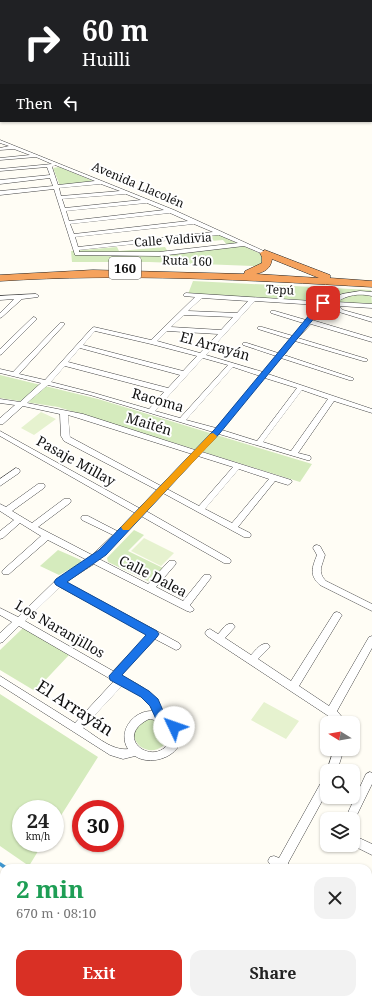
<!DOCTYPE html>
<html lang="en">
<head>
<meta charset="utf-8">
<style>
	body { margin:0; font-family:"Noto Serif",serif; background:#f2f2f2; color:#222; height:100vh; display:flex; flex-direction:column; font-size:15px; white-space:nowrap }
	* { box-sizing:border-box; margin:0 }
	p { font-size:13px; color:#767676 }
	.icon { flex:none; width:22px; height:22px; fill:none; stroke:currentColor; stroke-width:2; stroke-linecap:round; stroke-linejoin:round }
	.map { position:relative; flex:1; overflow:hidden }
	.sheet { position:absolute; left:0px; top:864px; width:372px; height:140px; display:flex; flex-direction:column; background:#fff; border-radius:12px 12px 0 0; box-shadow:0 1px 3px #0004 }
	.sheet>* { flex:none }
	.top-card { position:absolute; left:0px; top:0px; width:372px; height:122px; box-shadow:0 1px 3px #0004; background:#202124; color:#fff; overflow:hidden }
	.needle { width:26px; rotate:281deg }
	.fabs { position:absolute; left:320px; top:716px; display:grid; gap:8px }
	.fabs a { display:grid; place-items:center; width:40px; height:40px; border-radius:8px; background:#fff; box-shadow:0 1px 3px #0004; font-size:20px }
	.speed { position:absolute; left:12px; top:800px; display:flex; gap:8px; font-size:20px; font-weight:700; text-align:center }
	.speed>* { display:grid; place-content:center; width:52px; height:52px; border-radius:50%; background:#fff; box-shadow:0 1px 3px #0004; line-height:1 }
	.speed small { font-size:10px; font-weight:400 }
	.speed .limit { border:6px solid #d22; background:#fff; color:#111 }
	.pin { position:absolute; display:grid; place-items:center; width:34px; height:34px; color:#fff; margin:-17px; border-radius:8px; box-shadow:0 2px 6px #0006 }
	.me { position:absolute; width:44px; margin:-22px; rotate:312deg; stroke-linejoin:round; filter:drop-shadow(0 0 3px #0008) }
	.turn { display:flex; align-items:center; gap:14px; height:84px; padding:0 16px; font-size:18px }
	.turn .icon { width:52px; height:52px; stroke-width:2.5 }
	.turn b { display:block; font-size:28px; line-height:34px }
	.then { display:flex; align-items:center; height:38px; padding:0 16px; background:#0003; gap:8px; font-size:15px }
	.round { display:grid; place-items:center; flex:none; width:42px; height:42px; border-radius:12px; background:#f2f2f2 }
	.headline { display:flex; align-items:center; justify-content:space-between; height:68px; padding:0 16px }
	h1 { font-size:24px; font-weight:700; line-height:30px; color:#1e9e55 }
	.primary-button { display:flex; gap:8px; margin-top:auto; padding:8px 16px }
	.primary-button a { flex:1; height:46px; border-radius:12px; background:#d93025; color:#fff; font-size:16px; font-weight:700; line-height:46px; text-align:center }
	.primary-button a+a { background:#f2f2f2; color:#222 }
	.map>svg:first-child { display:block }
	.green { fill:#d5ebbd }
	.pitch { fill:#e6f2cf }
	.lines { fill:none; stroke-linecap:round; stroke-linejoin:round }
	.stream { stroke:#3f96cf; stroke-width:3.5 }
	.minor-casing { stroke:#444; stroke-width:1 }
	.motorway-casing { stroke:#222; stroke-width:1 }
	.minor { fill:#fff; fill-rule:evenodd }
	.motorway { fill:#f5a25d; fill-rule:evenodd }
	.route { fill:#1a73e8; stroke:#114b97 }
	.slow { fill:#f59e0b }
	.labels { text-anchor:middle; stroke-width:4; stroke-linejoin:round; paint-order:stroke }
	.far-street-label { font-size:12px; fill:#111; stroke:#fff }
	.shield { fill:#fff; stroke:#585858; stroke-width:1 }
	.shield-label { font-size:13px; font-weight:bold; fill:#111 }
	.street-label { font-size:14px; fill:#111; stroke:#fff }
	.near-street-label { font-size:17px; fill:#111; stroke:#fff }
</style>
</head>
<body>
<div class="map">
<svg width="372" height="1004" viewBox="0 0 372 1004">
	<rect width="100%" height="100%" fill="#fffdf5"/>
	<path class="green" d="M59,167l37,15 -36,4 -7,-18z
		M208,235h12l43,20 1,6 -4,5h-7l-104,-4h-77l-1,-11 46,-4 2,4 46,-4 3,5 59,-7 -4,-5 -12,1z
		M193,281l178,9 1,14 -184,-10z
		M0,375l98,24 214,65 -12,18 -242,-75 -58,-9z
		M134,530l10,5 -16,16 37,18 -13,14 -44,-21 -1,-4z
		M58,550l23,10v3l-22,12 -19,-9z
		M23,628l46,27 -34,36 -35,-21v-20z
		M0,694l98,63 -43,68v-16h-34v34h22l-14,23 -29,-20z
		M151,719l6,1 10,5 3,9c-4,20 -30,22 -36,3 1,-11 7,-16 17,-18z"/>
	<path class="pitch" d="M41,412l15,7 -22,16 -13,-7z
		M144,538l30,15 -13,13 -30,-15z
		M264,702l35,19 -13,18 -35,-19z"/>
	<g class="lines">
		<path class="stream" d="M0,864l6,4
			M144,1000l1,4"/>
		<g class="minor-casing">
			<path id="minor" d="M26,0h5l-6,1z
				M0,14h1v2h-1z
				M0,140l174,70 94,43 -5,1 -19,-8 -85,10 -84,-1 -21,-66 -54,6v-4l53,-5 -3,-8 -50,6v-4l50,-5 -3,-8 -47,4v-2l52,-5 -16,-7 -36,3v-2l30,-3 -16,-6 -14,1v-2l9,-2 -9,-3zM55,165l40,16 -37,4 -6,-18zM101,184l19,7 -59,5 -2,-8zM126,194l15,6 -76,8 -3,-9zM147,203l17,7 -95,11 -3,-10zM170,213l18,8 -114,13 -4,-10zM194,224l19,8 -135,15 -3,-10zM219,235l19,8 -79,9h-80v-2z
				M360,291l12,1v4c-14,-3 -24,-1 -36,6l36,2v4l-33,-2 4,4 29,8v4l-33,-10 -5,-3 -1,-3 -8,-1 -13,15 60,18v4l-61,-18 -13,14 69,21v2h-4l-68,-20 -11,14 69,23 1,1 -1,1h-4l-68,-22 -13,16 104,35v4l-38,-12 -36,52 12,3 1,2 -1,2h-3l-88,-26 -17,18 89,28 1,2 -4,3 -13,-4 -37,46 12,6 1,2 -1,2h-6l-81,-44 -17,18 84,48 1,2 -1,2h-6l-83,-47 -42,43 49,25 21,-23h6l1,2 -1,2 -19,22 27,14 21,-26h6l1,2 -1,2 -20,26 4,4 -1,2 -3,1 -3,-1 -93,-47 -28,18 113,61 2,3 -2,3 -3,1 -21,-11 -34,36c12,7 26,13 35,24 4,4 5,12 9,15 6,5 12,8 14,15 10,25 -27,39 -44,27l-12,3 -13,-4 -110,-70v-9l75,47 39,-42 -95,-55 -16,16 -3,1v-10l12,-11 -12,-7v-7l18,9 38,-37 31,-20 -39,-20 -39,34h-6l-1,-2 1,-2 38,-34 -21,-13 -17,15 -3,1v-8l14,-11 -14,-9v-7l6,3 32,-23h6l1,2 -1,2 -32,23 20,12 32,-24h6l1,2 -1,2 -32,24 54,28 21,-20 -31,-15 -1,-2 1,-2h6l29,15 18,-18 -135,-77v-5l139,77 18,-18 -93,-49 -3,-5 -1,-22 -37,-8 -20,18h-3v-6l15,-13 -15,-2v-4l20,3 21,-19 -41,-10v-4l13,3 47,-49h4v2l-45,49 26,6 47,-52 2,-1 57,13 44,-43 -11,-1v-2l2,-1 142,9 14,-8zM202,298l46,3 -11,12 -49,-2zM255,301l63,4 -12,15 -31,-9h-4v2l32,10 -10,13 -31,-9h-4v2l32,10 -12,14 -31,-10h-4v2l33,11 -13,16 -57,-17zM184,315l49,2 -12,13 -50,-3zM95,331l56,13 46,12 -14,15 -100,-26zM167,331l51,3 -18,19 -43,-12zM80,348l100,27 -12,13 -100,-26zM203,358l25,7 -48,53 -25,-7zM65,366l99,26 -15,17 -55,-16 -43,-11zM233,367l27,9 -44,52 -30,-8zM265,378l32,10 -40,53 -35,-11zM48,385l42,10 123,37 -18,18 -112,-36 -56,-11zM302,390l26,9 -37,52 -28,-9zM68,415l10,3 114,36 -31,32 -91,-49zM198,456l35,11 -34,39 -32,-17zM239,469l30,10 -37,44 -27,-14zM60,587l88,48 -35,36 -88,-50zM122,686c12,6 25,12 31,25 -20,-1 -36,21 -25,38 -16,2 -32,-13 -45,-21zM149,719c11,1 28,9 20,23 -14,26 -58,-4 -20,-23z
				M36,294l3,2 -1,1 -16,2 -20,18 -2,1v-5l14,-14 -14,1v-4z
				M34,317l2,1v2l-34,34 -2,1v-6l32,-31z
				M16,468l3,1 1,2 -1,2 -19,13v-7z
				M317,545l3,1 5,9c-3,11 -8,17 1,26l46,23v7l-52,-26c-11,-10 -8,-17 -3,-30l-4,-7 1,-2z
				M337,612l3,1 2,2 -43,71 30,20 40,-69 3,-1v12l-35,63 10,12h-12l-8,-8 -111,-73 -9,-6 -2,-3 2,-3 3,-1 8,5c5,-5 8,-12 15,-10l2,3 -10,11 26,17c5,-5 10,-13 17,-11l2,3 -12,12 33,22 43,-68z
				M334,749h10l-7,22h-10z
				M370,772l2,1v11l-19,39v-4h-8l21,-45z
				M327,777v15l-39,71 3,5c-9,0 -19,2 -23,-7l2,-4 4,-1 5,2 44,-79z
				M353,835l19,9v11l-20,-10h1z
				M368,907l4,2v12l-4,-2z
				M368,979l4,1v13l-4,-1z
				M321,1000h13l-1,4h-13z"/>
		</g>
		<g class="motorway-casing">
			<path id="motorway" d="M265,250l65,25v3l42,3v6c-124,-7 -248,-14 -372,-6v-6l93,-5 151,4 1,-3 17,-8v-6l-2,-4zM272,259l47,19 -63,-4c8,-2 15,-5 16,-15z"/>
		</g>
		<use href="#minor" class="minor"/>
		<use href="#motorway" class="motorway"/>
	</g>
	<path class="route" d="M323,301l3,2 -1,2 -105,128 -114,122 -39,27 90,49 2,3 -2,3 -35,38 27,16 9,8 6,14 6,2 10,12 -2,3 -4,2 -4,-2 -8,-8 -6,-3 -6,-13 -9,-9 -31,-17 -1,-4 37,-41 -90,-50 -2,-3 2,-3 43,-29 115,-120 106,-128z"/>
	<path class="slow" d="M213,433l4,3 -1,2 -87,92h-6l-2,-3 2,-2 87,-91z"/>
	<g class="labels">
		<g class="far-street-label">
			<text transform="translate(138 185) rotate(23)" y="4">Avenida Llacolén</text>
			<text transform="translate(173 240) rotate(-4)" y="4">Calle Valdivia</text>
			<text transform="translate(187 261) rotate(2)" y="4">Ruta 160</text>
			<text transform="translate(280 290) rotate(3)" y="4">Tepú</text>
		</g>
		<rect class="shield" x="109" y="257" width="32" height="22" rx="3"/>
		<g class="shield-label">
			<text x="125" y="273">160</text>
		</g>
		<g class="street-label">
			<text transform="translate(215 346) rotate(16)" y="5">El Arrayán</text>
			<text transform="translate(158 400) rotate(16)" y="5">Racoma</text>
			<text transform="translate(149 424) rotate(17)" y="5">Maitén</text>
			<text transform="translate(76 461) rotate(29)" y="5">Pasaje Millay</text>
			<text transform="translate(153 576) rotate(27)" y="5">Calle Dalea</text>
			<text transform="translate(60 629) rotate(30)" y="5">Los Naranjillos</text>
		</g>
		<g class="near-street-label">
			<text transform="translate(75 708) rotate(33)" y="6">El Arrayán</text>
		</g>
	</g>
</svg>
<div class="fabs">
<a><svg class="needle" viewBox="-14 -14 28 28"><path d="M0-13l5 13h-10z" fill="#e53935"/><path d="M0 13l5-13h-10z" fill="#767676"/></svg></a>
<a><svg class="icon" aria-label="search" viewBox="0 0 24 24"><circle cx="10" cy="10" r="6"/><path d="M15 15l6 6"/></svg></a>
<a><svg class="icon" aria-label="layers" viewBox="0 0 24 24"><path d="M12 4l9 5-9 5-9-5zM3 14l9 5 9-5"/></svg></a>
</div>
<div class="speed"><div>24<small>km/h</small></div><div class="limit">30</div></div>
<div class="pin" style="left:323px;top:303px;background:#d93025"><svg class="icon" aria-label="arrive" viewBox="0 0 24 24"><path d="M6 21V4h12l-3 4 3 4H6"/></svg></div>
<svg class="me" style="left:174px;top:727px" viewBox="-20 -20 40 40"><circle r="19" fill="#fff"/><path d="M0-13L10 11 0 6-10 11z" fill="#1a73e8"/></svg>
<div class="top-card">
<div class="turn"><svg class="icon" aria-label="right" viewBox="0 0 24 24"><path d="M7 20v-9h11M14 6l5 5-5 5"/></svg><div><b>60 m</b>Huilli</div></div>
<div class="then">Then<svg class="icon" aria-label="left" viewBox="0 0 24 24"><path d="M17 20v-9H6M10 6l-5 5 5 5"/></svg></div>
</div>
<section class="sheet">
<div class="headline"><div><h1>2 min</h1><p>670 m · 08:10</p></div><a class="round"><svg class="icon" aria-label="close" viewBox="0 0 24 24"><path d="M6 6l12 12M18 6L6 18"/></svg></a></div>
<div class="primary-button"><a>Exit</a><a>Share</a></div>
</section>
</div>
</body>
</html>
